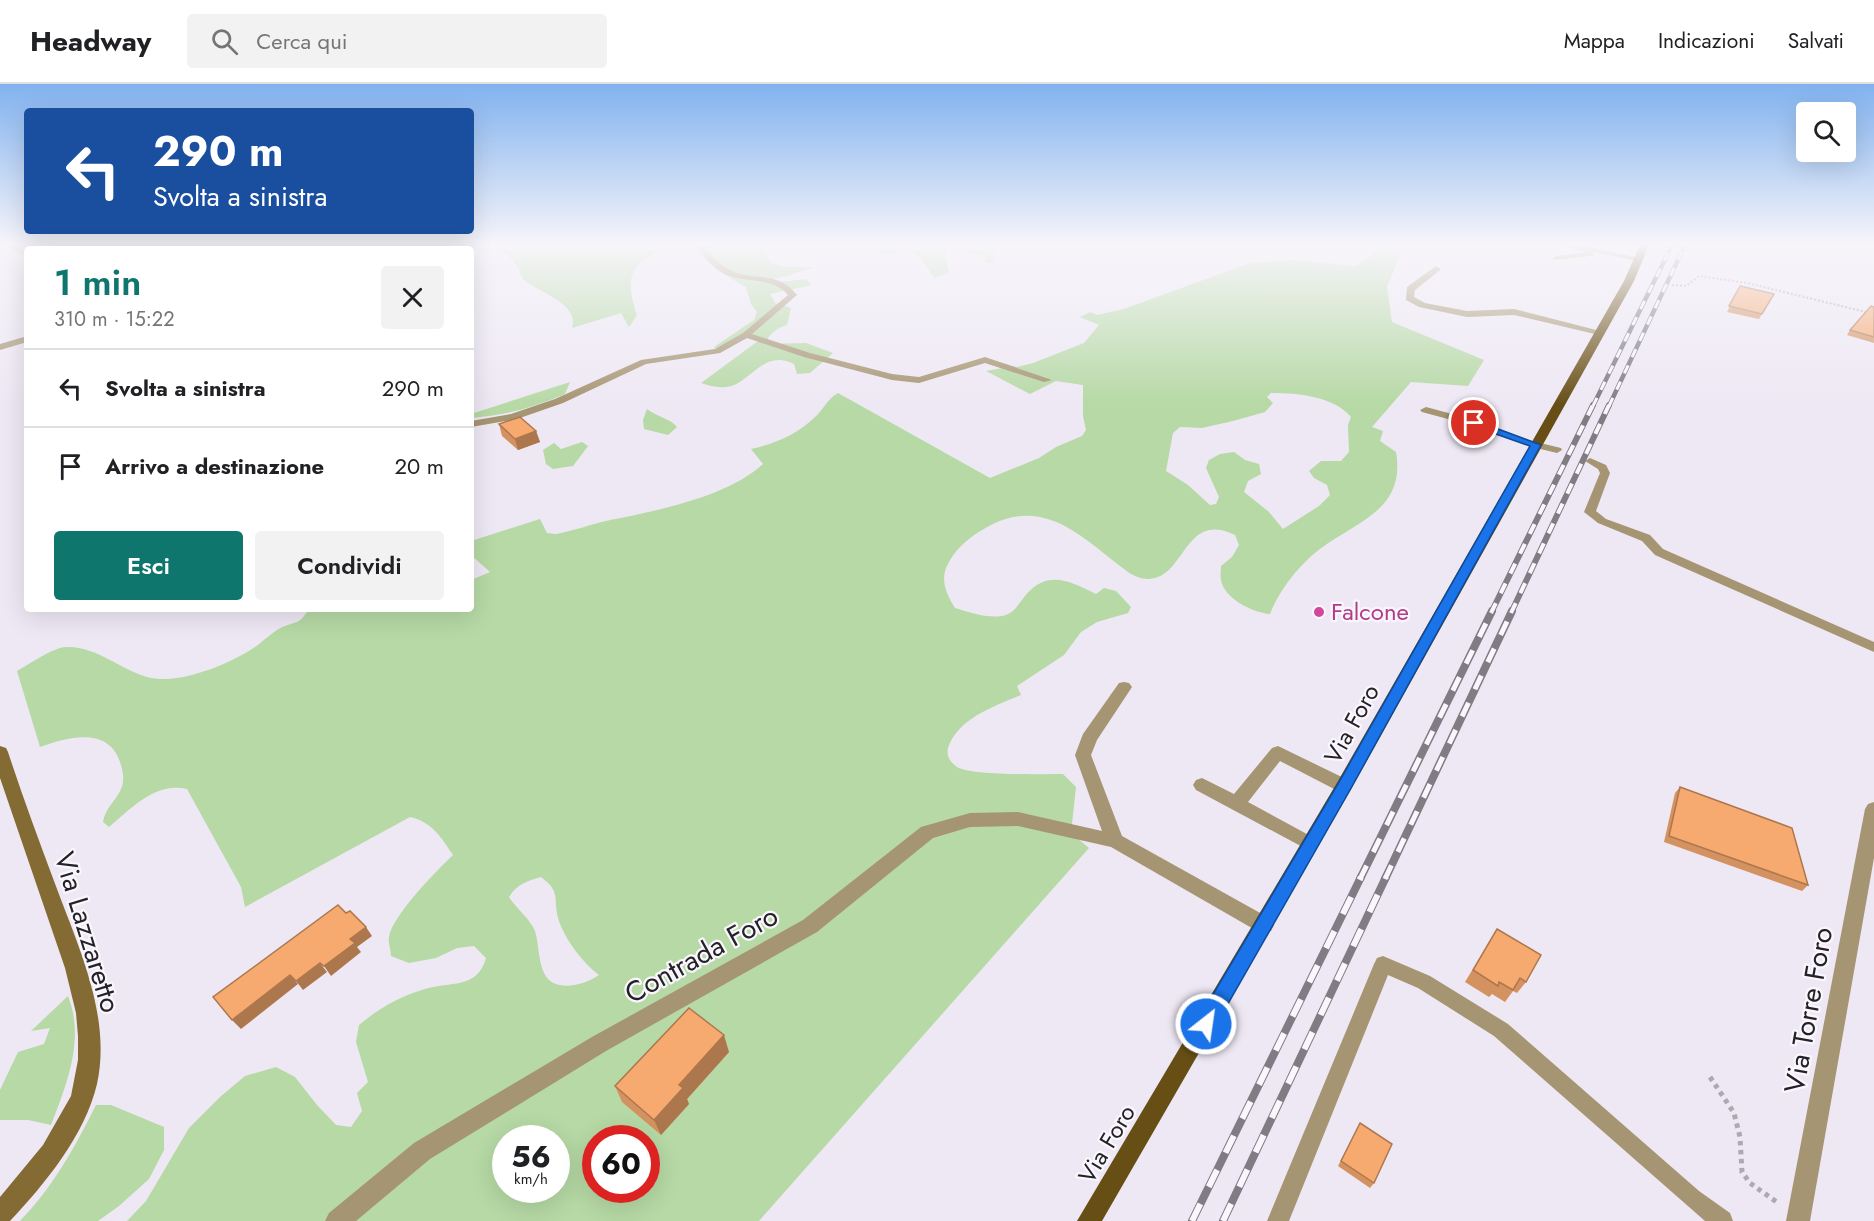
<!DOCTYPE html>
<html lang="it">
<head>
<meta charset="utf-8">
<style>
	body { margin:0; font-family:Jost,sans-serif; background:#f2f2f2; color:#202124; height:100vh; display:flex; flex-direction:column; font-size:22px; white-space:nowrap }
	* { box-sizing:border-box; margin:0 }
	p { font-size:20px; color:#757577 }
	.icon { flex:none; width:33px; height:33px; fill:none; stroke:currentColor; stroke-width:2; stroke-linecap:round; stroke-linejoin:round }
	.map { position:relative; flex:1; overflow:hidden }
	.drawer { position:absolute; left:24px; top:162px; width:450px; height:366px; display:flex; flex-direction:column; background:#fff; border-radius:6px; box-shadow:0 6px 24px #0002 }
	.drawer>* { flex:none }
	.hud { position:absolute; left:24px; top:24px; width:450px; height:126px; border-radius:6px; box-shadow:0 6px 24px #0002; background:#1a4fa0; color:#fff; overflow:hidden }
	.controls { position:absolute; left:1796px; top:18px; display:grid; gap:12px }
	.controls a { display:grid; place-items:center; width:60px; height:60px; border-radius:6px; background:#fff; box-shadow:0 6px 24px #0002; font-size:30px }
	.speed { position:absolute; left:492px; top:1041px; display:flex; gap:12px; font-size:30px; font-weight:700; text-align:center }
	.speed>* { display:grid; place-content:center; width:78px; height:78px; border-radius:50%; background:#fff; box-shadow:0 6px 24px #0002; line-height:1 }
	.speed small { font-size:15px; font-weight:400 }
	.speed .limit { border:9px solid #d22; background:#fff; color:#111 }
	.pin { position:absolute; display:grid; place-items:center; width:51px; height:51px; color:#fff; margin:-26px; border:3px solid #fff; border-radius:50%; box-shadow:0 2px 6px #0007 }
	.me { position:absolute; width:66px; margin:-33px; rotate:30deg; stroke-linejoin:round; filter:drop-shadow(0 0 4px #0008) }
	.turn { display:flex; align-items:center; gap:21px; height:126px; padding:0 30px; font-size:27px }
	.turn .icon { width:78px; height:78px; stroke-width:2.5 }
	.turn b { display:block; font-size:42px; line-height:51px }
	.round { display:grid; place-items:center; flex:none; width:63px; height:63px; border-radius:6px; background:#f2f2f2 }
	.overview { display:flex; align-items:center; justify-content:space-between; height:102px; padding:0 30px }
	h1 { font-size:36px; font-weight:600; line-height:45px; color:#0f766e }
	.button { display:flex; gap:12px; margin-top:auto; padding:12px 30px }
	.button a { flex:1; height:69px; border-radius:6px; background:#0f766e; color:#fff; font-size:24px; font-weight:600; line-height:69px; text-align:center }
	.button a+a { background:#f2f2f2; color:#202124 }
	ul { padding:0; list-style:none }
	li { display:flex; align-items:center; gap:18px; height:78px; padding:0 30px; border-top:2px solid #e0e0e0 }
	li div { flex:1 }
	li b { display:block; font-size:22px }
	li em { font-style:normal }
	header { display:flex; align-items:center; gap:36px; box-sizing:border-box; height:84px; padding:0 30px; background:#fff; border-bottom:2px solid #e0e0e0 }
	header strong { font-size:28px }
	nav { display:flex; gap:33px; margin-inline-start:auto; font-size:21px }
	.search { width:420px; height:54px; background:#f2f2f2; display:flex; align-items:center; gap:15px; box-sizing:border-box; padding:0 21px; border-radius:6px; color:#757577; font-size:22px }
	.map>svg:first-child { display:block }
	.green { fill:#b6d9a5; fill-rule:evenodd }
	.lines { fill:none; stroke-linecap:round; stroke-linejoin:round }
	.path-far1 { stroke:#ada9b2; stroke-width:2; stroke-dasharray:2 2; stroke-linecap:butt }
	.path { stroke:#ada9b2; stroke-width:5; stroke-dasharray:4.5 4.5; stroke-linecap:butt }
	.lane { fill:#a69572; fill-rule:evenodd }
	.street { fill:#a69572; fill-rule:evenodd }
	.secondary { fill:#846b34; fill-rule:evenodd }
	.primary { fill:#674e15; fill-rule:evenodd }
	.rail-far3-casing { stroke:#807c83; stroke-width:4.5 }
	.rail-far2-casing { stroke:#807c83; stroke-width:6 }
	.rail-far1-casing { stroke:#807c83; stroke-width:8 }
	.rail-casing { stroke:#807c83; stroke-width:8 }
	.rail-far3 { stroke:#faf6fd; stroke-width:3; stroke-dasharray:9; stroke-linecap:butt }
	.rail-far2 { stroke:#faf6fd; stroke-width:4; stroke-dasharray:11; stroke-linecap:butt }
	.rail-far1 { stroke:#faf6fd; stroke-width:5; stroke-dasharray:15; stroke-linecap:butt }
	.rail { stroke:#faf6fd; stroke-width:6; stroke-dasharray:19; stroke-linecap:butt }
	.wall { fill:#d49260 }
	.shaded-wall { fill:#ad774e }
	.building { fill:#f7aa70; stroke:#ad774e; stroke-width:1.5 }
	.route { fill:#1a73e8; stroke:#114b97; stroke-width:1.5 }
	.hotel-dot { fill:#d1479c; stroke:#faf6fd; stroke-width:2 }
	.labels { text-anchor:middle; stroke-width:4.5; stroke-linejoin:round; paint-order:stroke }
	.hotel-label { font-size:24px; fill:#b23c85; stroke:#faf6fd; text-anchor:start }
	.street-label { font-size:24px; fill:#242226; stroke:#faf6fd }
	.near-street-label { font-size:28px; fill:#242226; stroke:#faf6fd }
</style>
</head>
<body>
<header>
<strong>Headway</strong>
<div class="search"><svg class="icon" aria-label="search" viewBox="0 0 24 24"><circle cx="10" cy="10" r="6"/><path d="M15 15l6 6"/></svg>Cerca qui</div>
<nav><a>Mappa</a><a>Indicazioni</a><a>Salvati</a></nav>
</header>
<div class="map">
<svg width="1874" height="1137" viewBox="0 0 1874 1137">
	<rect width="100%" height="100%" fill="#eee8f4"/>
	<path class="green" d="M95,161h317l-11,4h-312z
		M492,161h182c-40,15 -52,27 -37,70l-8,12 -8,-14 -49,15c8,-25 -35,-36 -49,-49 -3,-4 -4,-9 -6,-13 -6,-9 -15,-16 -25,-21z
		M688,161h71l13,18 15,4h27l-27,9 -23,5 8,2 34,-4 6,6 -42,9 5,9 16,5 -4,17c-10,3 -19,9 -21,19l40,-1 27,10 -23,20 -13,1 -3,-10c-26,-13 -38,9 -56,19 -11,7 -26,4 -37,0l57,-42 -11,-5 -29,15 -4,-4 40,-27 3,-8 -6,-8 -5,-17 -26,-15z
		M894,161h53l-1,14 3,13 -15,6 -13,-20 -10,-7 -23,3 -14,-2z
		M973,161h31l-8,5 -4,13 -6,-1 -1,-5 -20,-5v-5z
		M1377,161h27l-17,42 5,35 92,38 -16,26 -57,-4 -39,45 11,4 -3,10 16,11c10,58 -39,69 -76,97 -21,16 -40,40 -50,65 -16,-1 -46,-15 -49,-34 -1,-4 0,-10 0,-14l11,-9 7,-12 -4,-10c-52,-25 -49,45 -88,44 -12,0 -23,-10 -32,-17 -37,-29 -72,-62 -122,-38 -18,9 -34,20 -44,38 -10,16 -3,32 6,46 14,4 36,12 51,7 10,-4 12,-11 19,-19 22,-27 45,-15 71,-2l8,-6 12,3 15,16 -3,6 -31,9 -16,10 -17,23 -47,31 4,9c-26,11 -63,23 -73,53 -2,8 2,14 9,19 15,9 85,7 106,7l13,13 -5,46 18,15 -330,373h-632l19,-20 43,-73 31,-31 25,-21 31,-9 19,10 22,28 19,20 15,2 11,-16 -5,-18 11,-11 -12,-40 3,-17c19,-16 41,-29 66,-36 25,-8 52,1 61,-31l-12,-12 -17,2 -21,10 -27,5 -18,-7c0,-6 -3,-13 -2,-19 3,-21 48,-67 64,-82 -12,-18 -21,-33 -43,-38l-165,90 -4,-20 -54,-98c-32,-7 -55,19 -78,38l-6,-5c2,-14 13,-21 18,-33 4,-9 2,-18 -1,-27 -12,-36 -52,-25 -80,-15l-23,-76c11,-6 37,-24 49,-24 32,-1 55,24 85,31 30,6 79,-14 104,-31 9,-6 20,-18 30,-21 17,-6 12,-2 25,-17h161v-29l19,-8 -19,-17v-14l69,-22 7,14 9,1c17,-3 33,-9 50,-13 48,-10 120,-23 157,-57l-12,-15c26,-6 45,-14 64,-32 8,-7 13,-19 23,-24l152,85 49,-20 17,-11 26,-11 4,-6 -3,-14v-31l-27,-4 -26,13 -44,-23 16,-3 -7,-7 22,6 16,-4 51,-20 15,-18 -19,-8 10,-5 7,3 27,-6 126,-46 41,-3 65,6 14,-10zM1271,309c26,0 63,3 80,24l-3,8 1,27 -8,9h-20l-12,10 5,7 13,7 3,10 -11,11 -36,23 -14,-17 -25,-20 4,-11 13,-7 -2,-10 -14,-4 -11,-8 -14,2 -11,6 -3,8 13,29 -3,7 -6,1 -22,-20 -22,-14 7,-38 7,-6 22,1 31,-7 32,-9 8,-9 -6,-6zM541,793c20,15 12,20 17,41 6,20 24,44 41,57 -14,10 -45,19 -55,-2 -6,-13 -5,-29 -9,-42 -5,-12 -19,-23 -26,-34 8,-13 18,-16 32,-20zM506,1054h50v52h-50zM596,1054h50v52h-50z
		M570,298l-5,12c-30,13 -61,22 -94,24v-4z
		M647,325c9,7 24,10 30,18l-9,8 -24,-6 -1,-9z
		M582,358l6,4 -15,20 -20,3 -7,-5 -3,-14 11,-7 7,6z
		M68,912c17,43 -1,88 -17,129l-23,-5h-28v-30l18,-38 26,-8 6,-16 -19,3z
		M96,1021h15l53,22v23l-15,29 -30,27 -21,15h-78c33,-34 55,-74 76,-116z"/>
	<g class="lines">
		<path class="path-far1" d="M1672,201l14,1 13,-10 48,7 127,31"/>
		<path class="path" d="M1710,993l24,36 6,24 2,35 8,11 28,20"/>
		<path class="lane" d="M5,161h11l11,7v5z
			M696,161h8c8,11 16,21 28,26 26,11 46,-1 65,24l-45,39 58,19 82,21 27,3 66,-20 67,23 -8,2 -59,-19 -66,20 -27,-3 -88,-23 -57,-19 -27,15 -74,11 -83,39 -46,16 -46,8v-6l40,-7 44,-15 86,-39 74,-11 28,-16 45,-38c-14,-18 -41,-12 -61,-20 -14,-6 -22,-18 -31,-30z
			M1568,161h13l62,14 -4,2 -46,-9v4h-3l-36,4 -1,-2 4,-2 32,-4 -20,-4z
			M1536,358l25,6 1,2 -5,3 -25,-6v-4z
			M1590,374l16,7 4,8 -14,38 10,8 44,16 13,14 211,93v10l-219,-97 -13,-14 -44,-18 -14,-11 16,-39 -2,-4 -13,-8z
			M1383,872l47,20 78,48 191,167 31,22 3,8h-28l-211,-185 -76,-48 -30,-13 -99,246h-22l107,-257 3,-6z"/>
		<path class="street" d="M1436,182l5,3 -2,2 -24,19 -1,7 11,6 42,8 47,-2 90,23 -5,3 -85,-20 -47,2 -48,-10 -13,-7 1,-13z
			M27,252v6l-27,8v-6z
			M1426,323l52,14 64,24 -2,2h-8l-62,-22 -48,-13 -2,-2z
			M1124,598l5,1 3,4 -35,53 -6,15 31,81 149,83 3,6 -3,6 -7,2 -7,-2 -146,-84 -93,-21 -48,1 -37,11 -116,94 -211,119 -176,108 -74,62h-31l4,-8 85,-70 178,-106 211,-117 118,-93 49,-14 48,-1 84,19 -27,-76 8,-21 36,-51z
			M1278,662l72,35 3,5 -3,5 -6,2 -6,-2 -58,-30 -32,41 68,37 3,5 -3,5 -6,2 -114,-61 -3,-5 3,-5 6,-2 32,16 38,-46z
			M1874,718v56l-64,363h-24l79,-412 3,-5z"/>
		<path class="secondary" d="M0,662l6,2 2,4c14,43 30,86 46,129 23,63 58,134 43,203 -12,51 -52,100 -87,137h-10v-24l43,-52 28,-49 7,-36v-24l-2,-23 -11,-45 -65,-190z"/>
		<path class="primary" d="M1640,161h9l-15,36 -284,510 -248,430h-25l261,-440 286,-500z"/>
		<g class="rail-far3-casing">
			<path id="rail-far3" d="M1593,322l79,-161
				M1609,322l76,-161"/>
		</g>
		<g class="rail-far2-casing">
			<path id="rail-far2" d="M1491,529l102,-208
				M1511,529l98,-208"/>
		</g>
		<g class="rail-far1-casing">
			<path id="rail-far1" d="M1360,795l132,-268
				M1385,795l127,-268"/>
		</g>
		<g class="rail-casing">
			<path id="rail" d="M1192,1137l169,-344
				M1223,1137l163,-344"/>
		</g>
		<use href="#rail-far3" class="rail-far3"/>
		<use href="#rail-far2" class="rail-far2"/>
		<use href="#rail-far1" class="rail-far1"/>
		<use href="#rail" class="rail"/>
	</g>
	<path class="wall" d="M1740,202l34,8 -15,25 -32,-7z
		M1874,223v36l-27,-8 3,-5z
		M499,340l37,7 4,11 -22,8 -16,-14z
		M1680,703l128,98 -6,6 -138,-49 11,-49z
		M1497,845l29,53 -9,11 -4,-2 -8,11 -13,-8 -3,3 -24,-15z
		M729,968l-42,47 2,5 -28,31 -39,-33 -7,-16z
		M1360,1039l14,60 -4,5 -32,-22z"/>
	<path class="shaded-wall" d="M536,347l4,11 -22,8 -3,-11z
		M366,843l6,9 -15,11 4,5 -30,24 -7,-10 26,-27z
		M320,879l7,9 -24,18 -7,-9z
		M290,891l8,9 -57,45 -9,-9z
		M724,951l5,17 -42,47 2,5 -28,31 -7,-15 25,-35z"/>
	<path class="building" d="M1740,202l34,8 -12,20 -33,-8z
		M1871,222l3,1v30l-24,-7z
		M520,333l16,14 -21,8 -16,-15z
		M1680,703l112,41 16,57 -139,-49z
		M338,821l8,8 4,-2 16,16 -16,12 5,4 -31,23 -4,-3 -24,18 -6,-6 -58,45 -19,-23z
		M1497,845l44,26 -15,27 -6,-4 -7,12 -14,-8 -1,4 -25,-16z
		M689,924l35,27 -45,50 4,3 -29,32 -39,-34z
		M1360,1039l32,21 -18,39 -33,-22z"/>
	<linearGradient id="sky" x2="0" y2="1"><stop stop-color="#81b2ef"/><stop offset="0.5" stop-color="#f7f5fa"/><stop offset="1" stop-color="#f7f5fa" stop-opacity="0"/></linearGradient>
	<rect width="1874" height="321" fill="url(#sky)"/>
	<path class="route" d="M1474,336l67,25 -191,345 -137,240 -7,3 -7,-3 -3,-6 3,-6 140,-236 191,-336 -60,-21v-4z"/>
	<circle class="hotel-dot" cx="1319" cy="528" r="6"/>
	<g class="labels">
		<g class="hotel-label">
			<text x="1331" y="536">Falcone</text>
		</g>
		<g class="street-label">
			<text transform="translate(1352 640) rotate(-61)" y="8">Via Foro</text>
			<text transform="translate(1107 1060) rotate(-59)" y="8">Via Foro</text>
		</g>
		<g class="near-street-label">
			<text transform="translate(88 848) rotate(73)" y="10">Via Lazzaretto</text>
			<text transform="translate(701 870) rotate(-29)" y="10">Contrada Foro</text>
			<text transform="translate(1808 926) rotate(-80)" y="10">Via Torre Foro</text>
		</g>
	</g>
</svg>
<div class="controls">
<a><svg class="icon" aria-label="search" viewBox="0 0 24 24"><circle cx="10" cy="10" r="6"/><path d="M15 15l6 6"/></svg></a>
</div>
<div class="speed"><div>56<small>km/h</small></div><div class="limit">60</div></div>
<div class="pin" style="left:1474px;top:339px;background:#d93025"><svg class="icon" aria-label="arrive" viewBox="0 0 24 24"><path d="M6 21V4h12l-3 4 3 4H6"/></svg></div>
<svg class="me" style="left:1206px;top:940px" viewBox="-20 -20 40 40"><circle r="17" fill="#1a73e8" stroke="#fff" stroke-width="3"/><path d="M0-11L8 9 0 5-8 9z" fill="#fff"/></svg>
<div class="hud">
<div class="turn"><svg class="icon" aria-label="left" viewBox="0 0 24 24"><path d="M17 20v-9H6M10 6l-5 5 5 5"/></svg><div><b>290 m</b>Svolta a sinistra</div></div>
</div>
<section class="drawer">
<div class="overview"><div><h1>1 min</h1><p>310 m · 15:22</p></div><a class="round"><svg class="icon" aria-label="close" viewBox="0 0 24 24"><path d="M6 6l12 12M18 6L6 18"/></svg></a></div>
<ul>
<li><svg class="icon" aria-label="left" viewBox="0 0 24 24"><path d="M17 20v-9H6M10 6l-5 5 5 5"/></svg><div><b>Svolta a sinistra</b></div><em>290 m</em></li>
<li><svg class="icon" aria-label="arrive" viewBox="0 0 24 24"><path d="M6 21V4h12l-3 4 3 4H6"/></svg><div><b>Arrivo a destinazione</b></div><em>20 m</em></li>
</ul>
<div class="button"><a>Esci</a><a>Condividi</a></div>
</section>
</div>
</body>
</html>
